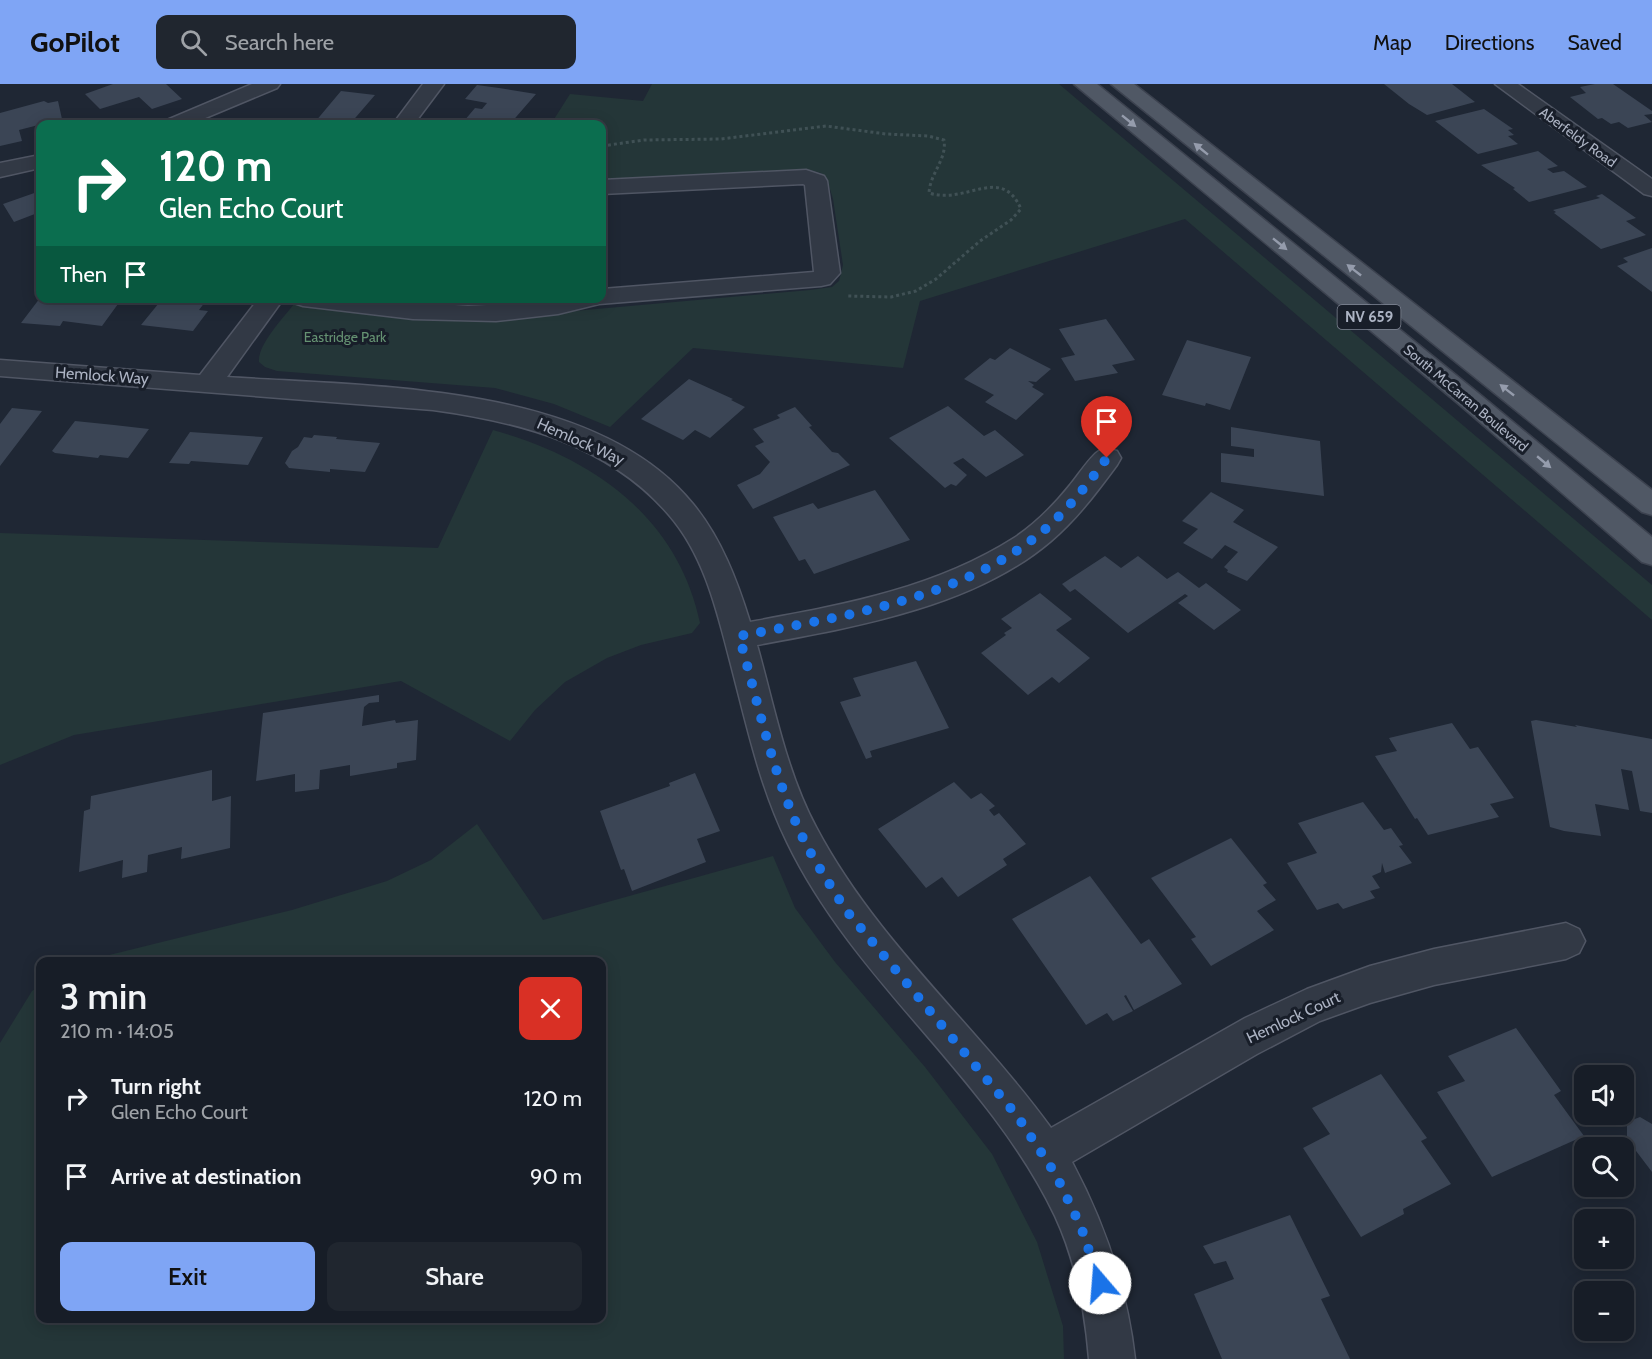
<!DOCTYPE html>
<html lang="en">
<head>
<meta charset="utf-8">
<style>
	body { margin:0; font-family:Cabin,sans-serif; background:#20262f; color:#f1f3f6; height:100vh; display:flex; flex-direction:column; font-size:22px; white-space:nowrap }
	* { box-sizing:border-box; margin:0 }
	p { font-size:20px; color:#9ea2a7 }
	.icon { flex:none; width:33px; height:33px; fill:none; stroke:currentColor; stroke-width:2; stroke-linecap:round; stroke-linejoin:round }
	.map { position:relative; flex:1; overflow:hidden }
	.details { position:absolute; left:36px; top:873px; width:570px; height:366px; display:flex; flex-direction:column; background:#171d27; border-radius:12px; box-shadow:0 3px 15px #0003,0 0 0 2px #363b44 }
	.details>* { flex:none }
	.banner { position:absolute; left:36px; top:36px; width:570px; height:183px; border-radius:12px; box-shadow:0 3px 15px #0003,0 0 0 2px #363b44; background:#0b6e4f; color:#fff; overflow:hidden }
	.fabs { position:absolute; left:1574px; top:981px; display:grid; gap:12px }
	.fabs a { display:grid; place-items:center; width:60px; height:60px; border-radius:12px; background:#171d27; box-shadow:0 3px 15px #0003,0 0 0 2px #363b44; font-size:30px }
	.pin { position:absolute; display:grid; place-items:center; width:51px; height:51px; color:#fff; margin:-62px -26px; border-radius:50% 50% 50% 0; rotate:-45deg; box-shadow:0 0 6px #0007 }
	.pin .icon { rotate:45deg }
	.me { position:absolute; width:66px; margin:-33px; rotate:342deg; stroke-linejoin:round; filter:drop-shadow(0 0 4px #0008) }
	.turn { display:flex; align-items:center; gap:21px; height:126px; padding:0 24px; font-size:27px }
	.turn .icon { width:78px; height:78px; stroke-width:2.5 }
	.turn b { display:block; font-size:42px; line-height:51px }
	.then { display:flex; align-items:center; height:57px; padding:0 24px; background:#0003; gap:12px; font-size:22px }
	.round { display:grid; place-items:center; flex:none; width:63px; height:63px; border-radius:12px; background:#20262f }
	.summary { display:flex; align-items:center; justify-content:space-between; height:102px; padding:0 24px }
	h1 { font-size:36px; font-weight:600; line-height:45px }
	.primary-button { display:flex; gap:12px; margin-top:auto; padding:12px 24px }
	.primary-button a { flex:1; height:69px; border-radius:12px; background:#7fa5f5; color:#111; font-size:24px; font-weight:600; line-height:69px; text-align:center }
	.primary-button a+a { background:#20262f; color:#f1f3f6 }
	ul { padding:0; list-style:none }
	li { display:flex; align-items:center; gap:18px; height:78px; padding:0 24px }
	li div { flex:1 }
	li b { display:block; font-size:22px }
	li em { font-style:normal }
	header { display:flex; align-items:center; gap:36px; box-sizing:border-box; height:84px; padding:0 30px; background:#7fa5f5; color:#111 }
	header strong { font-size:28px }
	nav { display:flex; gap:33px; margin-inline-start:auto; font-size:21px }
	.search { width:420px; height:54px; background:#20262f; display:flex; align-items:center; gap:15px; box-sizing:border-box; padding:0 21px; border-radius:12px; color:#9ea2a7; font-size:22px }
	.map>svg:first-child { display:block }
	.green { fill:#243638 }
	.building { fill:#3b4555 }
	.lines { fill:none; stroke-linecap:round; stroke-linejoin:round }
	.minor-casing { stroke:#505664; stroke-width:3 }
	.major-casing { stroke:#3c424f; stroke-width:3 }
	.path { stroke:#405155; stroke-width:3; stroke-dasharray:3 3; stroke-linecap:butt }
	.minor { fill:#323945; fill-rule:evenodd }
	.major { fill:#505865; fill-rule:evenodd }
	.oneway { fill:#959cac }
	.route { stroke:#1a73e8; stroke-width:10; stroke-dasharray:0 18 }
	.labels { text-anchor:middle; stroke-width:6; stroke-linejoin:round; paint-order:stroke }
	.far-street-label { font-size:14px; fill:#acb3c3; stroke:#181e29 }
	.far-park-label { font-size:14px; fill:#659272; stroke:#181e29 }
	.shield { fill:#181e29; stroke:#808695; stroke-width:1.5 }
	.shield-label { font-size:15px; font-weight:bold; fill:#acb3c3 }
	.street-label { font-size:16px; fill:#acb3c3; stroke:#181e29 }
</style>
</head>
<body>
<header>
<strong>GoPilot</strong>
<div class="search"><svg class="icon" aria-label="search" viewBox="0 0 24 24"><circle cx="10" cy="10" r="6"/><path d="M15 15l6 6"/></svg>Search here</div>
<nav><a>Map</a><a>Directions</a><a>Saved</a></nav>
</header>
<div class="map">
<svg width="1652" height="1275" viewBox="0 0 1652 1275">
	<rect width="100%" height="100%" fill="#1f2734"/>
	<path class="green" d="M652,0h407l593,501v35l-467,-401 -265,82 -17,67 -210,-20 -83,79 -56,-23 -59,-16 -218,-17 -12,-4 -6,-5c-2,-18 28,-48 39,-63l139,11 7,-11h118l-63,6 53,8 258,-23 22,-3 7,-6 4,-16 -10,-66 -6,-20 -6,-6 -11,-3 -208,10v-56h-51l19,-30 73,7z
		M493,346c99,27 185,87 207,193l-8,10 -51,12 -34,13 -42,24 -30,28 -25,31 -109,-60 -327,54 -74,30v-232l438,15z
		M477,740l66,96 230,-64 22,52 40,54 90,105 67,87 45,88 26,84 1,33h-1064v-316l32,-52 8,-5v332h562v-356l-517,-1 207,-51 95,-29 44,-21z"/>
	<path class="building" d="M113,0h53l16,15 -30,10 -13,-12 -39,12 -15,-15z
		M1384,0h68l23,18 -48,13 -18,-11z
		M1595,0h18l39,27v3l-8,1 8,7 -24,6 -9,-6 -8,2 -9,-6 -4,1 -28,-22 16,-4 -6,-6z
		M477,1l22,3 37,6 -26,30h-23l-23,-3 11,-13 7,1 5,-6 -22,-4z
		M341,7l34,4 -25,29h-29l2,-1 -8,-1z
		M44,17l4,2 10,-2 4,18 -43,11 3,11 -22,5v-33z
		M1484,25l29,20 -5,1 6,5 -6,1 10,8 -40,10 -43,-33z
		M1538,67l20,15 -11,3 6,4 11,-2 23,16 -58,15 -16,-13 2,-1 -34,-23z
		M40,107v21l-26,10 -11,-18z
		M1602,110l34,24 -10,3 20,14 -45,14 -47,-36 2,-1 -3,-2 47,-12 -4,-2z
		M1652,164v44l-35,-26 11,-4 -5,-4z
		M40,214h42l-4,6 6,1 2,-4 32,3 -16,22 -39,-5 -3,5 -39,-3z
		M163,214h45l-9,12 9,1 -15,20 -52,-6z
		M1106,235l29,41 -23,5 6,8 -43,8 -14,-23 14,-3 -16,-26z
		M1187,256l64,17 -21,53 -24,-7 -1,3 -43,-11z
		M1010,264l41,21 -15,13 -8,-1 6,4 -2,2 12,7 -28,26 -31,-18 9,-7 -30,-16 26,-21 5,2z
		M689,295l44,20 -2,1 14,7 -35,31 -15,-8 -12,10 -42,-21z
		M948,322l36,30 11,-6 29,25 -38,22 -23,-19 -10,5 14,12 -11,11 -5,-2 -6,4 -56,-50z
		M795,323l17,19 -3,1 23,25 6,1 12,12 -97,44 -16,-24 23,-11 10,-12 -15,-16 9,-4 -11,-13 27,-11 -3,-3z
		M12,324l30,3 -42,55v-42z
		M75,337l39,4 35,4 -21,29 -28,-3 -2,3 -43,-5 -3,-2z
		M1231,343l89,14 4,55 -103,-14v-29l33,4v-8l-23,-3z
		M190,348l73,5 -15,28 -57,-4 -2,3 -20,-1z
		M314,351l23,2 -1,2 44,4 -15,29 -35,-3v3l-41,-4 -4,-5 7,-12 6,-4 6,-10 8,1z
		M875,406l35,50 -96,34 -9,-15 -6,2 -26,-44 40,-14 5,6z
		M1211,408l33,18 -11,12 45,25 -31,34 -20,-9 1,-2 -4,-3 14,-15 -13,-7 -13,14 -29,-16 15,-14 -16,-8z
		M1105,472l16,12 17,-12 29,23 11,-7 21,16 7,-5 35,27 -27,20 -36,-27 10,-7 -3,-2 -57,39 -53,-44 -5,3 -8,-8z
		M1040,509l32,26 -16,11 34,28 -31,25 -7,-6 -24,18 -47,-42 25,-18 -2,-2 8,-5 -11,-9z
		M916,577l33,67 -79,23 2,6 -6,2 -26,-57 21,-6 -8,-18z
		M379,611v7l-10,1 -5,4 -2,19 33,-6 1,3 22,-3 -2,40 -19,3v5l-47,8v-11l-30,5 -1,19 -24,3v-18l-39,7 7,-68z
		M1536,636l41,7 -2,-2 77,14v74l-12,-2 -8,-40 -11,-2 8,41 -34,-6 6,32 -37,-5 -14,-4 -19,-106z
		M1452,639l18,26 8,-2 36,51 -24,6 9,13 -71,18 -11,-17 -2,1 -40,-63 22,-5 -8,-13z
		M212,686v31l19,-5 -1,52 -49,11 1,-12 -34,8 -1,17 -25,6 1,-18 -44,12 5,-61 6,-2 1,-13z
		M695,689l25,58 -23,8 9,23 -74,29 -8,-22 -3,1 -21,-59 70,-25 -1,-3z
		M954,698l17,17 10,-6 14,13 -6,4 5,6 5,-3 27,31 -23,15 4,6 -49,32 -16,-20 -16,11 -48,-59z
		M1363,718l21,28 7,-2 12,17 -4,1 13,17 -27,10 -3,-10 -1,9 -9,4 8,12 -10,3 5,7 -32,11 -5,-6 -21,7 -30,-47 30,-10 -19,-30z
		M1231,754l36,45 -4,2 13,15 -19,11 17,19 -63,36 -20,-27 5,-2 -45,-59z
		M1090,792l51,68 8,-5 33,45 -48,26 -8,-15 -2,1 9,15 -20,10 -6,-8 -21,12 -74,-106z
		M1516,944l45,63 -7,4 30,41 -92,41 -55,-85 28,-11 -17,-25z
		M1381,990l46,64 -6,3 30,43 -48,25 1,5 -43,23 -58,-89 27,-14 -18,-26z
		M1640,1033l12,7v48l-25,-33v-17z
		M1290,1131l40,81 -9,3 29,60h-128l-28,-65 40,-15 -8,-18 -12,3 -11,-18z"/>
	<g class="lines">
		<g class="minor-casing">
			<path id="minor" d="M252,0h28l-3,4 -86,36h-28l4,-4z
				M423,0h21l-30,40h-21z
				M1495,0h23l134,95v17l-8,-2z
				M40,71v13l-40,9v-14z
				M806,86l18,6 3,5 13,92 -10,11 -9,2 -222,18 -41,10 -62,7 -83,-2 -110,-13 -9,-3 -3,-5h72l105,8 56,-3 35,-5h43v-9l212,-17 -9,-87 -2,-1 -201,10v-14z
				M259,214h25l-57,79c143,10 367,5 466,127 28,34 44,76 57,118 92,-17 184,-33 264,-84 21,-14 40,-33 56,-53 7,-8 21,-30 29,-34 7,-3 11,-2 18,0l4,7 -4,7c-20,27 -40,54 -66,76 -77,66 -196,86 -294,104 17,60 29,126 59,182 60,114 160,198 235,301l194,-110 62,-29 63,-23 64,-17 132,-26 13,6 6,12 -6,12 -13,6 -132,26 -64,18 -50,18 -63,33 -185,108c33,62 55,126 63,197h-46c-4,-49 -13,-98 -34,-143 -66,-139 -200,-233 -268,-374 -28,-57 -41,-120 -57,-181 -13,-50 -26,-106 -61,-146 -60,-70 -148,-93 -236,-105l-433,-34v-16l200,15z"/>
		</g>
		<g class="major-casing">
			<path id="major" d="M1074,0h23l381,309 174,144v28l-10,-3 -182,-157z
				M1111,0h23l518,406v25l-10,-3z"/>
		</g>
		<path class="path" d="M602,62l42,-6 77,-1 105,-13 60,8 42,2 16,4c3,20 -14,33 -15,53 38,12 72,-29 92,16l-10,11 -31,21 -44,38 -20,12 -25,6 -44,-1"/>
		<use href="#minor" class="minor"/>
		<use href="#major" class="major"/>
	</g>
	<defs><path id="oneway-solid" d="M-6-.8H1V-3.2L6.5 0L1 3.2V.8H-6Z" transform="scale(1.5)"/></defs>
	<g class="oneway">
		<use href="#oneway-solid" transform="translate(1129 37) rotate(39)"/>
		<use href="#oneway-solid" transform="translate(1201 65) rotate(-141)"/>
		<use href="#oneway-solid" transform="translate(1280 160) rotate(39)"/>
		<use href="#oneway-solid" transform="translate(1354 186) rotate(-142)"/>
		<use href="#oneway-solid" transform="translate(1507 306) rotate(-142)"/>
		<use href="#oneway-solid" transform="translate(1544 378) rotate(40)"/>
	</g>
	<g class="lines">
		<path class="route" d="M1100,1199l-19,-56 -25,-52 -38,-58 -173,-208c-15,-25 -32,-49 -44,-75 -29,-62 -43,-132 -62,-198 95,-18 211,-35 290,-94 32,-23 55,-53 78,-84"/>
	</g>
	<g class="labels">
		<g class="far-street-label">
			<text transform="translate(1578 53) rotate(36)" y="5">Aberfeldy Road</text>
			<text transform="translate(1466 314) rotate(40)" y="5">South McCarran Boulevard</text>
		</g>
		<g class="far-park-label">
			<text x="345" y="258">Eastridge Park</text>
		</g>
		<rect class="shield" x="1337.5" y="221" width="63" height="24" rx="4.5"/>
		<g class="shield-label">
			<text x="1369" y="238">NV 659</text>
		</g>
		<g class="street-label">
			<text transform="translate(102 291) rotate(4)" y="6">Hemlock Way</text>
			<text transform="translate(581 357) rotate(24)" y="6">Hemlock Way</text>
			<text transform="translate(1293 933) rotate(-25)" y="6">Hemlock Court</text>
		</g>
	</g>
</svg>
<div class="fabs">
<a><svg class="icon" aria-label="sound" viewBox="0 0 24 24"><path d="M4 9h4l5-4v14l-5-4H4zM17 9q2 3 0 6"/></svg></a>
<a><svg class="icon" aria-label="search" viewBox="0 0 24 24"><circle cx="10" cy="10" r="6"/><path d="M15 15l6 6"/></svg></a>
<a>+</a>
<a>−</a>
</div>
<div class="pin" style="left:1107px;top:374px;background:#d93025"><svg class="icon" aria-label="arrive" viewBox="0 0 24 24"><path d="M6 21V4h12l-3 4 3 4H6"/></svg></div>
<svg class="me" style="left:1100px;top:1199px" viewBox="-20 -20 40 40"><circle r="19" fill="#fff"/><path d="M0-13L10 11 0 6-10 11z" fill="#1a73e8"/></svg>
<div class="banner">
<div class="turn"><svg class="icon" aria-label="right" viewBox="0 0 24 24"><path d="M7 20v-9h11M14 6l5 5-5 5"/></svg><div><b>120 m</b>Glen Echo Court</div></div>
<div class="then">Then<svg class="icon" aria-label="arrive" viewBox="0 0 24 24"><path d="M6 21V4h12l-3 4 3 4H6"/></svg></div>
</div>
<section class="details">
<div class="summary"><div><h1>3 min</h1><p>210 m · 14:05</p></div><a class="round" style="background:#d93025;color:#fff"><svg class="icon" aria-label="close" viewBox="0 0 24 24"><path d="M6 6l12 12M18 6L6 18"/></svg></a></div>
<ul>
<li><svg class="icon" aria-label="right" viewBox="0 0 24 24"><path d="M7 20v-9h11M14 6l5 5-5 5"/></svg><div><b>Turn right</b><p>Glen Echo Court</p></div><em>120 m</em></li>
<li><svg class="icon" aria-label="arrive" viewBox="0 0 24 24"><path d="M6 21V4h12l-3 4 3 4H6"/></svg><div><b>Arrive at destination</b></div><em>90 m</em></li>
</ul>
<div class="primary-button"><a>Exit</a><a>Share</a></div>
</section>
</div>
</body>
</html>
